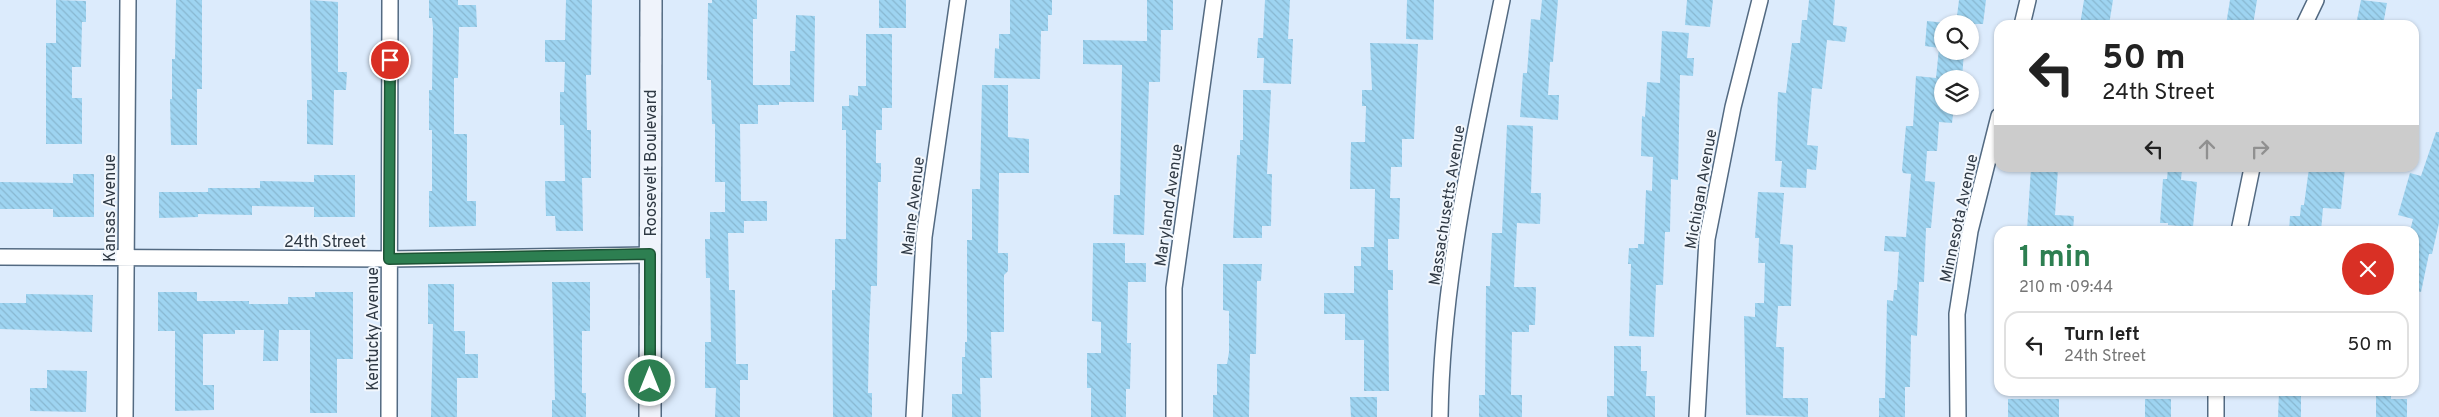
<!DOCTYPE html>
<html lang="en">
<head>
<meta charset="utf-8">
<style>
	body { margin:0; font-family:Overpass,sans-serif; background:#f2f2f2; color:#222; height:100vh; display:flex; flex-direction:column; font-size:19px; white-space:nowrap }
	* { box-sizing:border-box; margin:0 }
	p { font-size:16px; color:#767676 }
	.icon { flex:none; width:28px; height:28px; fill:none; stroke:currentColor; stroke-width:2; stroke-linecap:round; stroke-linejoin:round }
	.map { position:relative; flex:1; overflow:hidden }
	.details { position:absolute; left:1994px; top:226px; width:425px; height:170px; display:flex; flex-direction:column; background:#fff; border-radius:15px; box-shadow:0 1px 4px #0004 }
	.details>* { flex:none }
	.guide { position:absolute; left:1994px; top:20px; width:425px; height:152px; border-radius:15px; box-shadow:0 1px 4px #0004; background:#fff; color:#222; overflow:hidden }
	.tools { position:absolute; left:1934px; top:15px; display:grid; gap:10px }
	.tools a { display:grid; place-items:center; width:45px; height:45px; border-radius:50%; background:#fff; box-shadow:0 1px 4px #0004; font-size:25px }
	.pin { position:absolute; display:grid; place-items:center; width:42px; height:42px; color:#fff; margin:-21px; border:2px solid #fff; border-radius:50%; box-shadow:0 1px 5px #0007 }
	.me { position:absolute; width:55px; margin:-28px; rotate:0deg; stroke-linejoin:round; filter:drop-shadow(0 0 4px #0008) }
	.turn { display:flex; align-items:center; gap:18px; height:105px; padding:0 25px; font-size:22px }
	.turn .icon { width:65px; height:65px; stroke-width:2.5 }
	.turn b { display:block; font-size:35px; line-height:42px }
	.lanes { display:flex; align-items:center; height:48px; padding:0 25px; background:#0003; justify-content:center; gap:25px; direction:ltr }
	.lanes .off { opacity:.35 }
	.round { display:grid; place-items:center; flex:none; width:52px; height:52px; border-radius:26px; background:#f2f2f2 }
	.headline { display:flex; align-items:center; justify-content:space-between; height:85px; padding:0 25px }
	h1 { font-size:30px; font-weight:700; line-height:38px; color:#2d7f51 }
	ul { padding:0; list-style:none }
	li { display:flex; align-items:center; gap:15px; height:68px; margin:0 10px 8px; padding:0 15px; border:2px solid #e0e0e0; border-radius:15px }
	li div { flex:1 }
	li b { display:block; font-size:19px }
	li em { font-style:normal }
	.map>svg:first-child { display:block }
	.building { fill:url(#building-back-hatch) }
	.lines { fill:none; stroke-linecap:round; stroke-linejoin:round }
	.street-casing { stroke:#536a82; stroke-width:18 }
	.secondary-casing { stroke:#536a82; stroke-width:24 }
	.street { stroke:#fff; stroke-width:15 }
	.secondary { stroke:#eff3fb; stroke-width:21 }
	.route-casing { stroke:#1d5335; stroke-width:12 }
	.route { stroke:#2d7f51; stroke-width:9 }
	.labels { text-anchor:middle; stroke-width:4; stroke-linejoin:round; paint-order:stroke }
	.street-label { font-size:16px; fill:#2f3944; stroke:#f2f7fd }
</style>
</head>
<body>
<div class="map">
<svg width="2439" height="417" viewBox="0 0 2439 417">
	<defs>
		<pattern id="building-back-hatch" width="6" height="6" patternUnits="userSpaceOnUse" patternTransform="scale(1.25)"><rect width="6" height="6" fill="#9ed4f1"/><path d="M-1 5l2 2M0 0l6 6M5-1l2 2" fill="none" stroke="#88b7d0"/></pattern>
	</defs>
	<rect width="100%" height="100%" fill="#dcebfc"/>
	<path class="building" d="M56,0l30,1v21h-4l-1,45h-9v31h10v46h-36v-101h10z
		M176,0h26v89h-5v56h-26l-1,-46h2v-40h3z
		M310,0l28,2v70h9l-1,18h-12l-1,55 -26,-1v-44h5z
		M429,0h29v5h18l1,22h-18l-1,51h-4v56h13v67h9v25l-47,1v-36h3v-61h-3v-40h3l1,-62 -1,-10h-3z
		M566,0h26l-1,75h-5l1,55h4v48h-9l1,53h-27l-1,-15h-9l-1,-35h20l-1,-56h-4v-33h4l1,-30h-20v-22h20z
		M712,0h45v19h-4v66h37v-34h5l1,-36 19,1 -1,86h-35v3h-21v19h-18l1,77h26v20h-23v12h-16l1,57h6l1,74h12v16h-8v37h-25l1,-29h-11v-46h6l-1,-64h-4l-1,-39h5v-27h15v-30h-10v-58h-3l-1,-44h-4l1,-77h4z
		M879,0h27v28h-27z
		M1010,0h42v15h-4v16h-7l-1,48 -46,-1 1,-30 4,1v-15h11z
		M1147,0h26v30h-12l-1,52h-11l-5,153 -31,-1 1,-39h6l2,-130 -39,-1v-24l64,1z
		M1265,0h25l-2,39h5l-2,45 -28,-1 1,-25h-7l1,-20h5z
		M1407,0h27l-1,40 -27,-1z
		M1542,0h16l-5,62h-3l-2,33h11l-1,25 -38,-3 3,-44h4l4,-54 9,1z
		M1687,0h26l-3,27 -25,-2z
		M1809,0h26l-2,25 14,2 -2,15 -18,-2 -5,49 -10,-1 -5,57 11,1 -2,24 -9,-1 -1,19 -26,-1 2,-26h-7l3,-69 8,1 6,-50h8l2,-23h5z
		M1959,0h27l-3,24h-41v27h22l-2,28h-20v27h12l-2,17 -13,-1 -2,29h-10l-2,30 10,1 -4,46h-5l-2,54h-5l-2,54 -6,-1 -1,52h-5v30h-26v-19h6l2,-98 6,1 1,-11h3l2,-38 -15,-1 1,-15 21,1 5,-63 -8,-1 -1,-3 4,-44h7l3,-50 20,2 3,-30 -14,-2 2,-25 29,3z
		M2084,0h29l-4,25h-29z
		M2230,0h27l-4,25h-27z
		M2361,0l26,3 -4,22h-27z
		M1662,31l27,2 -2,25h7l-1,18 -13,-1 -2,105 -7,-1 -1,53h-5l-2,53h-7l-2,52 -25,-1 2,-72h-3l1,-16h9v-4h6l2,-54 6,1 1,-34 -12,-1 1,-40 3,1 2,-35 13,1z
		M866,34h26v74h-10v22h-6v33h5v19h-3l-1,104h-6l-2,49 -1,58h4v24h-39l-1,-127h3v-51h11v-109h-4v-24h7v-11l9,1v-10h8z
		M1370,43l48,1 -4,95h-12v28h-11l-1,31h10l-1,41h-11v31h5v20h-5l1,101h-25v-51h-19v-26h-21v-21h30v-27h7v-19h13l1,-58h-25l1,-47h14l1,-36h-4v-16h10z
		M982,85h26v52l21,2v34h-30l-1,80h10v18l-4,4v57h-13l1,46h-12l1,39h-29v-23h10v-37h3v-15h2v-102h5v-51h8z
		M1243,90h28l-4,84h5l-1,52h-9v12h-29l4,-83h3v-15h3z
		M1507,125l26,1 -2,67h10l-1,31 -23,-1 -3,64h22l-1,38h-6v7h-17l-1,63h11v22h-43v-22h6l1,-109h4l2,-53h10z
		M2436,132h3v91l-7,31h-3l-8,38 -7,-1v-60h-4l3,-12 -15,-4 12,-42 11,3z
		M2031,168h27l-3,47 19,1 -1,15 -46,-1z
		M2168,168h14l-1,12 16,2 -4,45 -25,-2v-2h-8l3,-44h4z
		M2309,168h36l-4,41 -18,-1 -2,23h-32l1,-15h10l1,-11h3z
		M73,174h21v43h-41v-8h-53v-27l73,1z
		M314,175h41v42h-41v-10l-62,-1v9l-54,-1v3l-39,1v-26h49v-4h52v-7l54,1z
		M1758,192l26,1 -4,51 13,1 -2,61h-13l-2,41h8l-1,51h25v19l-62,-2 -2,-99 11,1v-14h9l1,-40h-7l1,-25h-4z
		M1093,243h32v20h21v19h-18l-1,61h4l-1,46h-4v28h-35v-29h-4v-35h14v-31l-9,-1z
		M1223,264h39l-1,17h-4l-1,73h-6l-1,63h-36v-22h4v-31h10l2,-12v-41l-6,-1z
		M552,282h38v49h-8v62h4v24h-34v-17h3z
		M428,284h26v47h11v23h13v24h-21v39h-26l2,-93h-5z
		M158,292h39v9h52v3h39v-7h27v-5h38v67h-16v54h-27v-83h-31l-1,31h-15l1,-31h-29v4h-32v51h11v25l-39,1v-80h-17z
		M26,294l67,1 -1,37 -92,-3v-26h26z
		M1614,346h27v25h6l-1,25h9v21h-48v-21h7z
		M47,370l40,1 -1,41 -56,-1v-23h17z
		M2279,391h22v26h-23z
		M2376,391h15v8h16v18h-31z
		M1350,397h27v20h-26z
		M2008,399h51v18h-51z
		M2145,399h26v18h-26z"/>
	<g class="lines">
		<g class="street-casing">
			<path id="street" d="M2022,25l6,-25
				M2304,25l12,-25
				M2239,231l13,-63
				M0,257l389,2 261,-4
				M125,417l3,-417
				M389,417l1,-417
				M914,417l10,-180 34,-237
				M1174,417v-129l40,-288
				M1440,417c2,-141 34,-279 62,-417
				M1697,417l10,-178 26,-132 27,-107
				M1958,417l-1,-103 13,-83 29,-115
				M2216,417v-26"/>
		</g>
		<g class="secondary-casing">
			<path id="secondary" d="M650,417l1,-417"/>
		</g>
		<use href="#street" class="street"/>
		<use href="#secondary" class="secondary"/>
	</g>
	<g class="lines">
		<g class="route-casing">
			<path id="route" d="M390,60l-1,199 261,-5v127"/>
		</g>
		<use href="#route" class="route"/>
	</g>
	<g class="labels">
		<g class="street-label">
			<text transform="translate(650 163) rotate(-90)" y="6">Roosevelt Boulevard</text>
			<text transform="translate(1700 189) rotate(-80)" y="6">Michigan Avenue</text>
			<text transform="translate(1168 205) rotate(-82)" y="6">Maryland Avenue</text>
			<text transform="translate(1446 205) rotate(-81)" y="6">Massachusetts Avenue</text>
			<text transform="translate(912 206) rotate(-83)" y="6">Maine Avenue</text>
			<text transform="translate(109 208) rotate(-90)" y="6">Kansas Avenue</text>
			<text transform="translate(1958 218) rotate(-78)" y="6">Minnesota Avenue</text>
			<text x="325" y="247">24th Street</text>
			<text transform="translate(372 329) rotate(-90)" y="6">Kentucky Avenue</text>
		</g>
	</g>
</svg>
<div class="tools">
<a><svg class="icon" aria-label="search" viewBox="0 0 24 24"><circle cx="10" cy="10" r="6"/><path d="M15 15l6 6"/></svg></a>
<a><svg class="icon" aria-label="layers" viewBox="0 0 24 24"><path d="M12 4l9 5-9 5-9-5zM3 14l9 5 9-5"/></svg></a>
</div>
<div class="pin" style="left:390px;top:60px;background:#d93025"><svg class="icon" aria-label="arrive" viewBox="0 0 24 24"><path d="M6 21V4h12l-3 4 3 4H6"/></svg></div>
<svg class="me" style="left:650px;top:381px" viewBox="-20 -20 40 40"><circle r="17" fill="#2d7f51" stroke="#fff" stroke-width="3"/><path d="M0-11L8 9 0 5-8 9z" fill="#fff"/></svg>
<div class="guide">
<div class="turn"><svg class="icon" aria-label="left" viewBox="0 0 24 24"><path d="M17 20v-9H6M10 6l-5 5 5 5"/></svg><div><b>50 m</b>24th Street</div></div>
<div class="lanes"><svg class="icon" aria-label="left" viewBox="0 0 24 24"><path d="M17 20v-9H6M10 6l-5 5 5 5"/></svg><svg class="icon off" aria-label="ahead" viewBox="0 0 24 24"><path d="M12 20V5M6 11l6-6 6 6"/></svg><svg class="icon off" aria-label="right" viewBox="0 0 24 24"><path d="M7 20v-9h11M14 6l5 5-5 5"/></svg></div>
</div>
<section class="details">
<div class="headline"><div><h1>1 min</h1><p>210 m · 09:44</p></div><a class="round" style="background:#d93025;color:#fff"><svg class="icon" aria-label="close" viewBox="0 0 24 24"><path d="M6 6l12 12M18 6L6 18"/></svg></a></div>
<ul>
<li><svg class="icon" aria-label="left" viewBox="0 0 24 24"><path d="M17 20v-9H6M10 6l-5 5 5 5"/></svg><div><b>Turn left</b><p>24th Street</p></div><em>50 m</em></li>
</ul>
</section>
</div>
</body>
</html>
